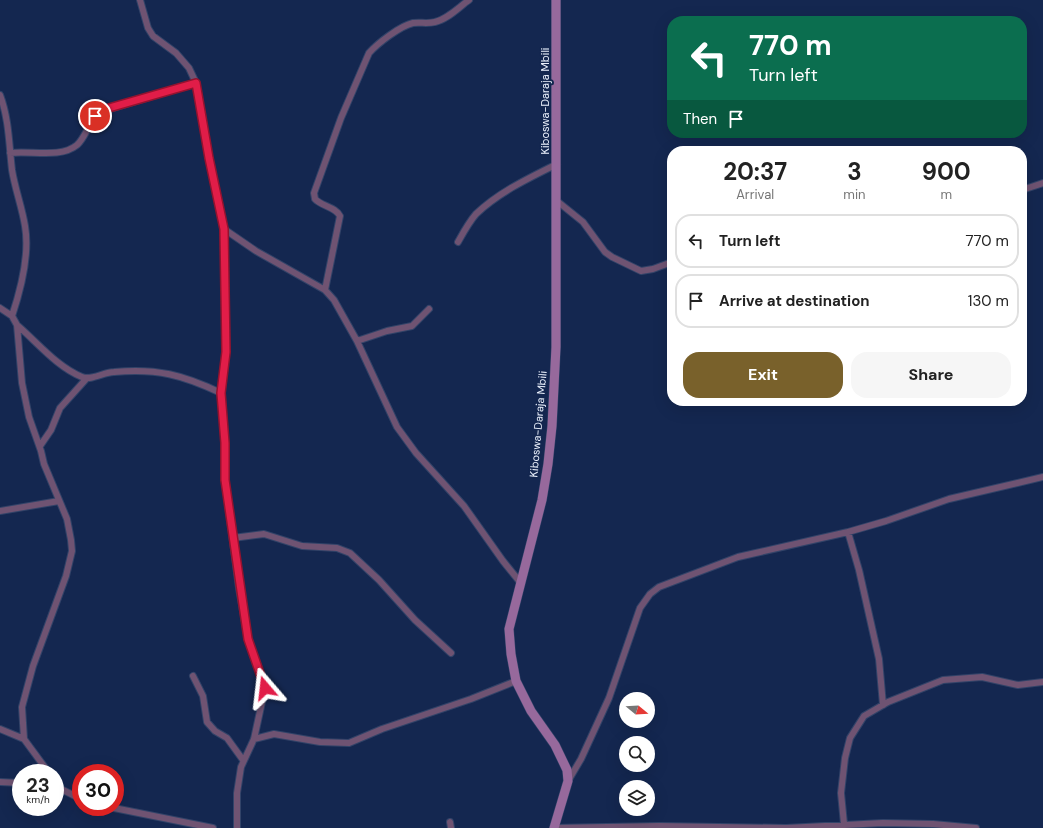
<!DOCTYPE html>
<html lang="en">
<head>
<meta charset="utf-8">
<style>
	body { margin:0; font-family:"DM Sans",sans-serif; background:#f6f6f6; color:#222; height:100vh; display:flex; flex-direction:column; font-size:15px; white-space:nowrap }
	* { box-sizing:border-box; margin:0 }
	p { font-size:13px; color:#767676 }
	.icon { flex:none; width:22px; height:22px; fill:none; stroke:currentColor; stroke-width:2; stroke-linecap:round; stroke-linejoin:round }
	.map { position:relative; flex:1; overflow:hidden }
	.side { position:absolute; left:667px; top:146px; width:360px; height:260px; display:flex; flex-direction:column; background:#fff; border-radius:16px; box-shadow:0 4px 16px #0002 }
	.side>* { flex:none }
	.hud { position:absolute; left:667px; top:16px; width:360px; height:122px; border-radius:16px; box-shadow:0 4px 16px #0002; background:#0b6e4f; color:#fff; overflow:hidden }
	.needle { width:26px; rotate:108deg }
	.controls { position:absolute; left:619px; top:692px; display:grid; gap:8px }
	.controls a { display:grid; place-items:center; width:36px; height:36px; border-radius:50%; background:#fff; box-shadow:0 4px 16px #0002; font-size:20px }
	.speed { position:absolute; left:12px; top:764px; display:flex; gap:8px; font-size:20px; font-weight:700; text-align:center }
	.speed>* { display:grid; place-content:center; width:52px; height:52px; border-radius:50%; background:#fff; box-shadow:0 4px 16px #0002; line-height:1 }
	.speed small { font-size:10px; font-weight:400 }
	.speed .limit { border:6px solid #d22; background:#fff; color:#111 }
	.pin { position:absolute; display:grid; place-items:center; width:34px; height:34px; color:#fff; margin:-17px; border:2px solid #fff; border-radius:50%; box-shadow:0 1px 4px #0007 }
	.me { position:absolute; width:44px; margin:-22px; rotate:343deg; stroke-linejoin:round; filter:drop-shadow(0 0 3px #0008) }
	.turn { display:flex; align-items:center; gap:14px; height:84px; padding:0 16px; font-size:18px }
	.turn .icon { width:52px; height:52px; stroke-width:2.5 }
	.turn b { display:block; font-size:28px; line-height:34px }
	.then { display:flex; align-items:center; height:38px; padding:0 16px; background:#0003; gap:8px; font-size:15px }
	.eta { display:flex; justify-content:space-evenly; align-items:center; height:68px; text-align:center }
	.eta b { font-size:24px; font-weight:700; line-height:28px }
	.action { display:flex; gap:8px; margin-top:auto; padding:8px 16px }
	.action a { flex:1; height:46px; border-radius:16px; background:#79612b; color:#fff; font-size:16px; font-weight:700; line-height:46px; text-align:center }
	.action a+a { background:#f6f6f6; color:#222 }
	ul { padding:0; list-style:none }
	li { display:flex; align-items:center; gap:12px; height:54px; margin:0 8px 6px; padding:0 8px; border:2px solid #e0e0e0; border-radius:16px }
	li div { flex:1 }
	li b { display:block; font-size:15px }
	li em { font-style:normal }
	.map>svg:first-child { display:block }
	.lines { fill:none; stroke-linecap:round; stroke-linejoin:round }
	.street-casing { stroke:#324368; stroke-width:8 }
	.secondary-casing { stroke:#324368; stroke-width:10 }
	.street { stroke:#6f5372; stroke-width:6 }
	.secondary { stroke:#97699c; stroke-width:9 }
	.route-casing { stroke:#92132f; stroke-width:10 }
	.route { stroke:#e11d48; stroke-width:7 }
	.labels { text-anchor:middle; stroke-width:4; stroke-linejoin:round; paint-order:stroke }
	.street-label { font-size:11px; fill:#ecf2fd; stroke:#142750 }
</style>
</head>
<body>
<div class="map">
<svg width="1043" height="828" viewBox="0 0 1043 828">
	<rect width="100%" height="100%" fill="#142750"/>
	<g class="lines">
		<g class="street-casing">
			<path id="street" d="M140,0l8,28 5,8 23,17 13,15 7,15 4,23 9,52 15,71 2,123 -5,41
				M0,95c9,24 9,49 12,75 3,19 10,37 13,56 5,29 -4,63 -13,90
				M10,153c20,-3 50,6 67,-8 9,-8 12,-24 23,-33l96,-29
				M1022,190l21,-7
				M557,201l26,21 22,30 7,5 29,14 12,-2 19,-7
				M224,229l32,22 69,39 9,10 23,41 40,86 19,26 48,53 39,55 17,21
				M458,242c5,-9 11,-20 18,-28 23,-22 53,-36 81,-50
				M325,290l15,-74c-4,-9 -19,-10 -25,-17l-1,-6 27,-75 28,-65c9,-10 31,-27 44,-30 7,-1 15,1 22,-1 13,-3 24,-15 34,-22
				M0,308l12,8 5,9 5,58 7,34 12,34 3,13 23,55 4,21 1,11 -6,25 -33,90 -11,41 2,32 25,34
				M17,325c20,17 40,42 65,52 9,4 22,-5 32,-5 43,-4 69,3 107,21l4,50v37l14,108 9,51 17,49 -11,51 -13,28 -4,26v35
				M357,341l30,-10 25,-5 17,-17
				M40,446l11,-16 9,-22 27,-30
				M0,511l59,-10
				M848,532l11,38 20,89 4,46
				M233,538l31,-4 38,12 35,2 13,5 29,27 36,40 36,33
				M193,676l10,20 4,26 8,9 12,7 16,22
				M0,729l24,10
				M254,739l20,-5 46,8 29,1 33,-14 89,-30 45,-18
				M568,781l13,-22 28,-61 31,-90 10,-14 9,-7 79,-30 110,-25 38,-11 63,-22 94,-22
				M0,782l21,1
				M55,786l26,13
				M109,807l104,21
				M450,822l1,6
				M844,824l-3,-31 4,-35 5,-20 14,-22 24,-14 55,-22 39,-3 36,8 25,-3
				M554,828l105,-2 127,2 97,-5 50,1 43,4"/>
		</g>
		<g class="secondary-casing">
			<path id="secondary" d="M554,828l14,-47 -1,-11 -12,-25 -24,-34 -15,-30 -5,-27 -2,-25 33,-129 6,-36 4,-38 4,-79v-347"/>
		</g>
		<use href="#street" class="street"/>
		<use href="#secondary" class="secondary"/>
	</g>
	<g class="lines">
		<g class="route-casing">
			<path id="route" d="M95,116l14,-8 87,-25 13,75 15,71 2,123 -5,41 4,50v37l23,159 17,49"/>
		</g>
		<use href="#route" class="route"/>
	</g>
	<g class="labels">
		<g class="street-label">
			<text transform="translate(545 101) rotate(-90)" y="4">Kiboswa-Daraja Mbili</text>
			<text transform="translate(538 424) rotate(-85)" y="4">Kiboswa-Daraja Mbili</text>
		</g>
	</g>
</svg>
<div class="controls">
<a><svg class="needle" viewBox="-14 -14 28 28"><path d="M0-13l5 13h-10z" fill="#e53935"/><path d="M0 13l5-13h-10z" fill="#767676"/></svg></a>
<a><svg class="icon" aria-label="search" viewBox="0 0 24 24"><circle cx="10" cy="10" r="6"/><path d="M15 15l6 6"/></svg></a>
<a><svg class="icon" aria-label="layers" viewBox="0 0 24 24"><path d="M12 4l9 5-9 5-9-5zM3 14l9 5 9-5"/></svg></a>
</div>
<div class="speed"><div>23<small>km/h</small></div><div class="limit">30</div></div>
<div class="pin" style="left:95px;top:116px;background:#d93025"><svg class="icon" aria-label="arrive" viewBox="0 0 24 24"><path d="M6 21V4h12l-3 4 3 4H6"/></svg></div>
<svg class="me" style="left:265px;top:688px" viewBox="-20 -20 40 40"><path d="M0-17L14 15 0 8-14 15z" fill="#e11d48" stroke="#fff" stroke-width="4"/></svg>
<div class="hud">
<div class="turn"><svg class="icon" aria-label="left" viewBox="0 0 24 24"><path d="M17 20v-9H6M10 6l-5 5 5 5"/></svg><div><b>770 m</b>Turn left</div></div>
<div class="then">Then<svg class="icon" aria-label="arrive" viewBox="0 0 24 24"><path d="M6 21V4h12l-3 4 3 4H6"/></svg></div>
</div>
<section class="side">
<div class="eta">
<div><b>20:37</b><p>Arrival</p></div>
<div><b>3</b><p>min</p></div>
<div><b>900</b><p>m</p></div>
</div>
<ul>
<li><svg class="icon" aria-label="left" viewBox="0 0 24 24"><path d="M17 20v-9H6M10 6l-5 5 5 5"/></svg><div><b>Turn left</b></div><em>770 m</em></li>
<li><svg class="icon" aria-label="arrive" viewBox="0 0 24 24"><path d="M6 21V4h12l-3 4 3 4H6"/></svg><div><b>Arrive at destination</b></div><em>130 m</em></li>
</ul>
<div class="action"><a>Exit</a><a>Share</a></div>
</section>
</div>
</body>
</html>
